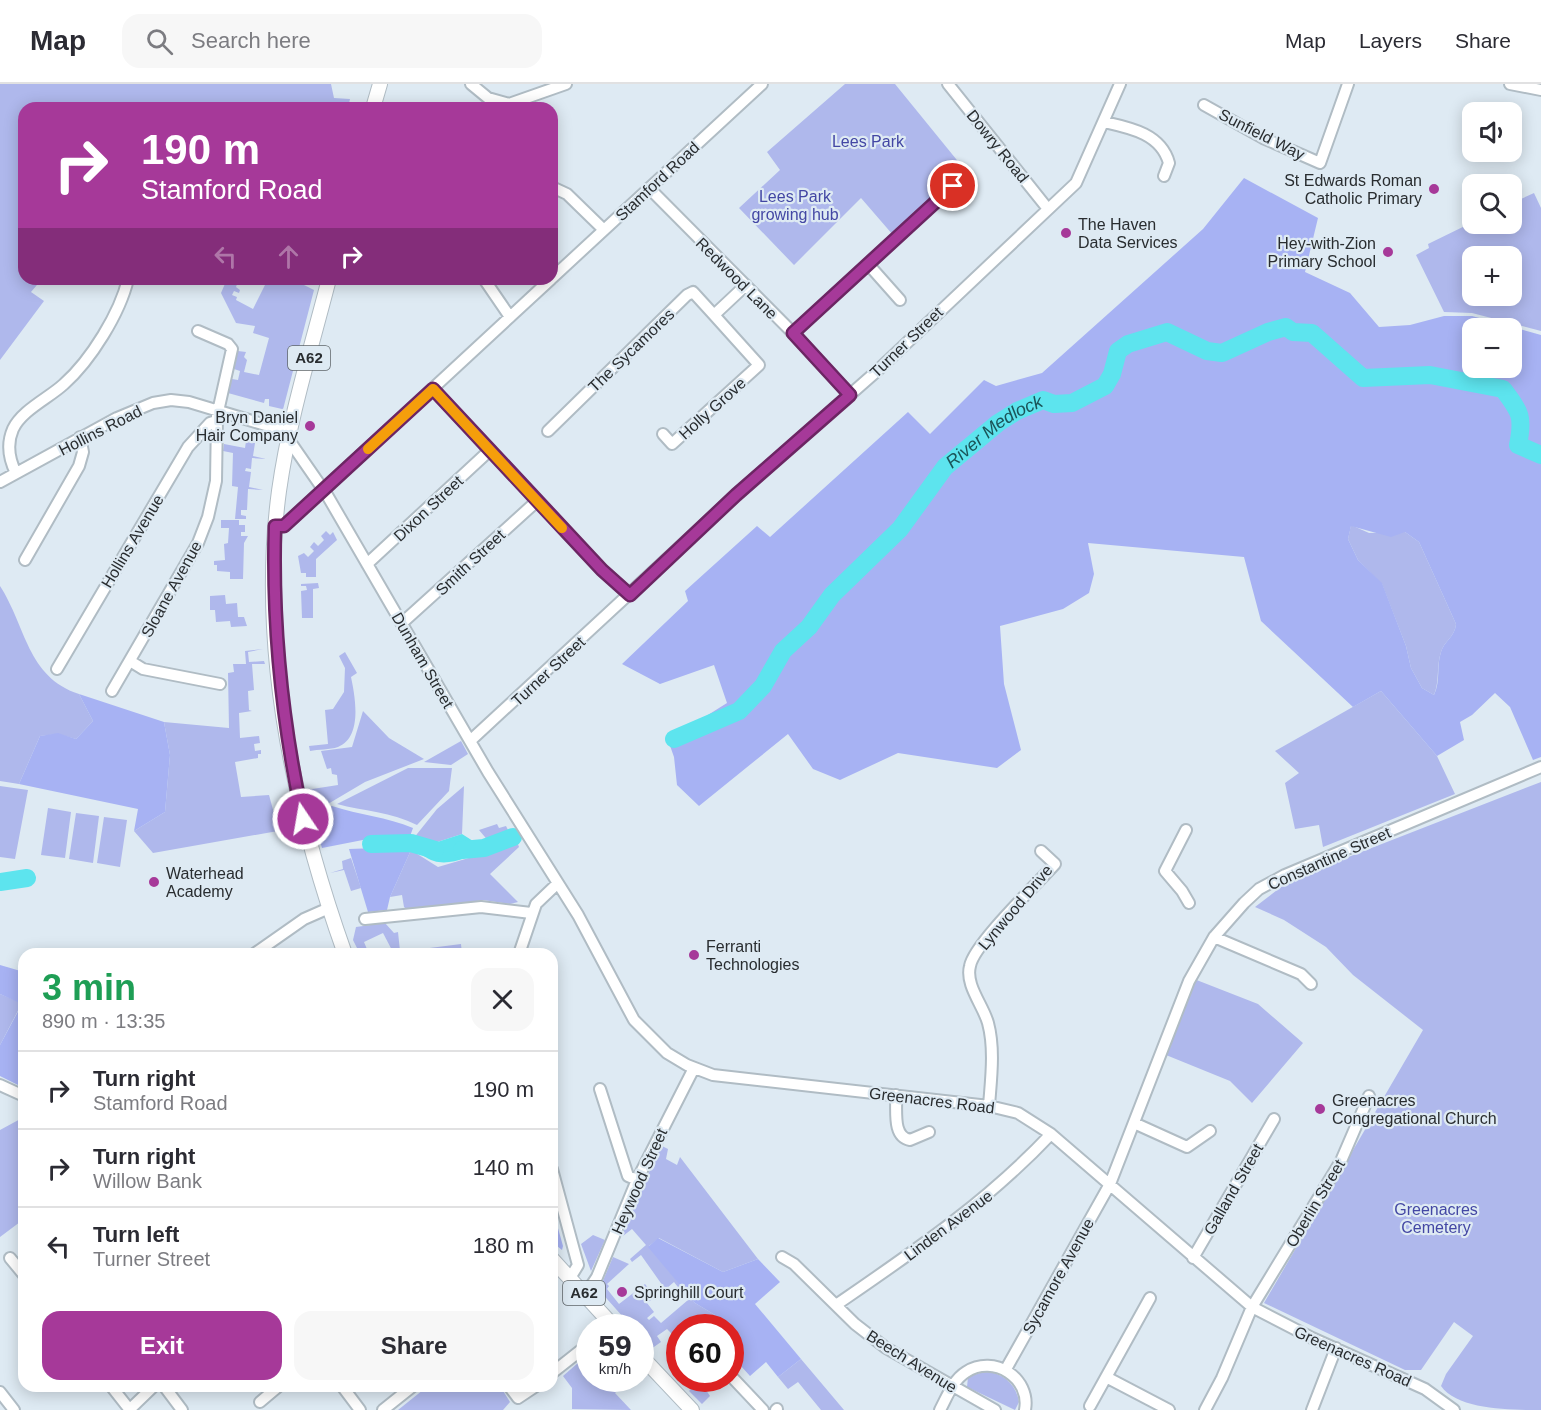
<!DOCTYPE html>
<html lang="en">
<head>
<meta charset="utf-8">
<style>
	body { margin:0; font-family:Helvetica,sans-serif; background:#f7f7f7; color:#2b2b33; height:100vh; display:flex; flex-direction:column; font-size:22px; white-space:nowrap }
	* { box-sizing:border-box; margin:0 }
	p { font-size:20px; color:#7c7c81 }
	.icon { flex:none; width:33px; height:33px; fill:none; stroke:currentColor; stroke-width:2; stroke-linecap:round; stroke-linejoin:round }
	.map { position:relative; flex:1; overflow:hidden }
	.panel { position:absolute; left:18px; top:864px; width:540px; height:444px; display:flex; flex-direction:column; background:#fff; border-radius:18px; box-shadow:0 3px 15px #0003 }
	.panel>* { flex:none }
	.guide { position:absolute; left:18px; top:18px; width:540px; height:183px; border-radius:18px; box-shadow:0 3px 15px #0003; background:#a63999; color:#fff; overflow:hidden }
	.buttons { position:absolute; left:1462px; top:18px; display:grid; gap:12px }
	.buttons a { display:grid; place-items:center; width:60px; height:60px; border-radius:12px; background:#fff; box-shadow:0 3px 15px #0003; font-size:30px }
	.speed { position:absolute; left:576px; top:1230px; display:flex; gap:12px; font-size:30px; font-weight:700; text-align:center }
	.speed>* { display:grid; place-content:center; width:78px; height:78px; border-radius:50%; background:#fff; box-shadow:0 3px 15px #0003; line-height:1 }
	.speed small { font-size:15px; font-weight:400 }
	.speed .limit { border:9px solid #d22; background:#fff; color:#111 }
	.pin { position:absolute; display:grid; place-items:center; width:51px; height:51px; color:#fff; margin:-26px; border:3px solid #fff; border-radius:50%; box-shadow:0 2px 6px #0007 }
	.me { position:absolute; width:66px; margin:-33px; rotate:348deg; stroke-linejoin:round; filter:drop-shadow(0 0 4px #0008) }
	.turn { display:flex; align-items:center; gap:21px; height:126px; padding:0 24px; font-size:27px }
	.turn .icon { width:78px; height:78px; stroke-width:2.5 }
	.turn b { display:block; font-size:42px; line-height:51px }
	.lanes { display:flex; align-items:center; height:57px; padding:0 24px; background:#0003; justify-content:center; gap:30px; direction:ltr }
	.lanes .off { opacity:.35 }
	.round { display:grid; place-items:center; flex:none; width:63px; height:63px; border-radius:18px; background:#f7f7f7 }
	.summary { display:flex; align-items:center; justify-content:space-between; height:102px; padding:0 24px }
	h1 { font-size:36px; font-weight:700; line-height:45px; color:#1e9e55 }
	.primary-button { display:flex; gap:12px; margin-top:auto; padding:12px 24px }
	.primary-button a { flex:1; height:69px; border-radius:18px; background:#a63999; color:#fff; font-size:24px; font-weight:700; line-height:69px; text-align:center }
	.primary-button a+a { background:#f7f7f7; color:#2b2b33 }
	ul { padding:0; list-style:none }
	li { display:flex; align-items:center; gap:18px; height:78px; padding:0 24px; border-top:2px solid #e1e1e2 }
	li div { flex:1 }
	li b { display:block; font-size:22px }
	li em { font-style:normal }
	header { display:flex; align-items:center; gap:36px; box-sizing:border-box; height:84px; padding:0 30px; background:#fff; border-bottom:2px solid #e1e1e2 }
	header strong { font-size:28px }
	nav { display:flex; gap:33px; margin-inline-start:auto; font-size:21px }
	.search { width:420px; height:54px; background:#f7f7f7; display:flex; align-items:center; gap:15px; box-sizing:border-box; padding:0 21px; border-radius:18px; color:#7c7c81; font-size:22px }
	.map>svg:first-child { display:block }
	.green { fill:#afb8ec; fill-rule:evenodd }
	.forest { fill:#a7b2f3; fill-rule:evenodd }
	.water { fill:#5de4ee }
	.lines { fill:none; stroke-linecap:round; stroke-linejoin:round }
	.river { stroke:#5de4ee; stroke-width:18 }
	.minor-casing { stroke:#b0bcc4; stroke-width:14 }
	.major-casing { stroke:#b0bcc4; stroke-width:16 }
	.minor { stroke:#fff; stroke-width:10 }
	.major { stroke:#fff; stroke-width:14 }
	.route-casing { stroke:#6c2563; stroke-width:15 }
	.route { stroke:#a63999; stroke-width:10 }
	.slow { stroke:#f59e0b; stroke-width:10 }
	.poi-dot { fill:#a63999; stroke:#deeaf3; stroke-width:2 }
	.labels { text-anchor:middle; stroke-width:4.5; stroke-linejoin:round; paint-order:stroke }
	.shield { fill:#deeaf3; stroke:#5f666a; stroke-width:1.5 }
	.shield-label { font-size:15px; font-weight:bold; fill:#292d30 }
	.street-label { font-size:16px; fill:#292d30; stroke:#deeaf3 }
	.park-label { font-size:16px; fill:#4347a4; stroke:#deeaf3 }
	.poi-label { font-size:16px; fill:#292d30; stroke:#deeaf3; text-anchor:start }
	.water-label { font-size:18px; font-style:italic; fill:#1b5559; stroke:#deeaf3 }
</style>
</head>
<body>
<header>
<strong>Map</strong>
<div class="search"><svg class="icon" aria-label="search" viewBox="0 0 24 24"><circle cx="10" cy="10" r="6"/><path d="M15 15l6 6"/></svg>Search here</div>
<nav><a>Map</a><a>Layers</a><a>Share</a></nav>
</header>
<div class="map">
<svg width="1541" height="1326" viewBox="0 0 1541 1326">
	<rect width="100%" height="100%" fill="#deeaf3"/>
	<path class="green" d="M0,0h331l3,14 16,1 -2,9h-324v171h18l-11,13 13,9 -44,59z
		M845,0h50l70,86 -72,65 -32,-37 -67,67 -55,-57 41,-38 -13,-18z
		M1534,109l7,15v123l-69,-18 -28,-1 -28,-57 13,-7 -1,-4 45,-22 39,2v-21zM1512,172v40h-39v-40z
		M227,195h12l-3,8 4,3 -1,3 -5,-2 -2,4 5,2 -1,3 17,9 15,-30h30v3l16,8 -34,131 2,-12 -13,-3v-7h-4l-1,4 -36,-10 4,-14 6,1 2,-9 -6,-2 4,-18 8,1 -2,5 3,3 -3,12 15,3 10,-37 -16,-5 2,-7 -19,-3 -15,-30z
		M246,357l9,2 -2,13 13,3 -14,-1 -1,11 -5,-1 -1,3 6,1 -2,15 14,3 -15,-1 -1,21h-6v5l5,1v3h-11l3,-32 -6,-1 1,-33 -10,-2 1,-7 21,4z
		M221,436h18v5h6v7h-4v4h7l-4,7 -1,36h-13v-7l-13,-1v-6h-3v-4l11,-1 -1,-16 4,-1 1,-15h-8z
		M1351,441l18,8 36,-1 14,10 37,82c-1,13 -12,17 -15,28 -5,15 -1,28 -7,43l-12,-7 -11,-20 -5,-22 -24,-62 -24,-24 -10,-21z
		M326,447l4,4 3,-3 4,8 -21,19v18h-10v-4h-5l-3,-17 6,-3 4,4 6,-6 -4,-4 4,-5 4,4 6,-6 -3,-4z
		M318,499l1,5 -6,1v29h-11l-1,-27 6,-1 -1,-4h-5v-2z
		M0,502c26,40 27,91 79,108l14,27 -17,18 -18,-5 -18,2 -21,48 -19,-3z
		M225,511l1,9 11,-1 1,14h6l3,9 -16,1 -1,-6 -14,1 -1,-12h-5v-14z
		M263,565l-15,3 1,10 15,-1 1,3h-13l2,26 -6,1 1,19 3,1 -13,2 1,25 19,-2 1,7 -6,1 1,7 6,-1v4h-3v4l-23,4 6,35 28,-2 6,22 13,-3 1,15 -136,24 -19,-22 31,-19 5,-57 -6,-33 65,6 -1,-55 6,-1 -1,-8h13l-1,-13z
		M345,568l12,21 -6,4c4,19 12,60 -13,70 -8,3 -20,2 -28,4l-1,-5 19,-2 -3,-34 8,-1 11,-17 1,-24 -6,-12z
		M1381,607l56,65 18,38 -132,53 -4,-22 -24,4 -10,-46 14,-10 -24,-22z
		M363,627l26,27 35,21 -59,23 -54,32 -5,-24 32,-5 -1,-10 -5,-1 -1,-6 -4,1 -6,-18 31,-4z
		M461,657l7,13 -17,11 -27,-3z
		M408,684h44l-3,23 -32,34c-25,-13 -54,-14 -80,-21z
		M1541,698v628c-31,0 -83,0 -100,-24l5,-12 27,-38 -19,-14 -33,48h-16l-141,-67 159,-273 -70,-55 -27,-28 -42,-27 -29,-13 26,-20 52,-24z
		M0,702l28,4 -13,69 -15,-2z
		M464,702l-2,48 -37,12 -12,-7 24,-30z
		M48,724l23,4 -6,46 -24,-3z
		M76,729l23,3 -6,47 -24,-4z
		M104,733l23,3 -7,47 -23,-4z
		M497,740l2,4 7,-2 5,10 -21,7 -11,-13z
		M516,755l3,8 -29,27 28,28 -8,2 -27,-4 -74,11 -5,-4 -2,-12 -12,2 21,-47 27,17 41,-12z
		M351,774l10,30 -10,3 -7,-21 -14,3 13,-4 -1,-8z
		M385,839l9,10 4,-1 2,19 10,-1 1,4h-17l-11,-21 -19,9 5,12h-9l-7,-14 3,-13z
		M461,860l1,10h-48v-4z
		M1194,895l64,25 45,39 -51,60 -22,-22 -64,-26z
		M0,910l22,9 -22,42z
		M24,1033v102l-24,18v-107z
		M662,1062l6,3 -2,10 11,6 3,-8 78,102 -35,13 -64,-34 -10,8 46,57 20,12 -3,12 -32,1 -8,6 -5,-5 -10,7 4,6 -10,7 -10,-11 -1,-10 -8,-1 -33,-37 14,-33 16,7 -22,20 2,2 -2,3 12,15 26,-20 10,13 -8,6 7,9 -7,6 2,2 5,-4 7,7 27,-23 -14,-18 -7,6 5,7 -2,1 -29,-41 -9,7 -2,-3 16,-14 -14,-16 -9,7 -1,-1 38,-88z
		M593,1151l12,5 -14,31 -10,-27z
		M586,1272l3,5 1,17 24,2 6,8 -5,5 16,17 -59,-1v-21l-9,-12z
		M801,1275l43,51h-23l-23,-28 -10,7 -10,-12z
		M986,1287c18,3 30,13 33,31l-4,8 -48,-23 1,-10z
		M711,1295h13l-7,6 -3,-3 -8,8 4,6 -8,8 -13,-13 8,-8 6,6z
		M428,1302h72l10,16 -7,8h-105z"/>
	<path class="forest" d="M1244,94l74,40 -13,54 45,21 29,34 31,-2 34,-9h28l69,19v422l-8,3 -23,-53 -15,-14 -23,22 -12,7 4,18 -27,16 -56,-65 -28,16 -92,-86 -17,-64 -156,-14 6,31 -5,19 -26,16 -63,17 4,58 17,66 -24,18 -99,-15 -58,27 -27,-11 -25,-35 -89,72 -22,-21 -3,-28 -6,-17 59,-37 -13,-38 -54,19 -38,-20 66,-63 -3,-10 72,-65 13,11 138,-125 22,22 54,-54 12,6 46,-13 161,-144zM1512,244v40h-39v-40zM1351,442l40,11 14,-5 14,10 37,82c-1,13 -12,17 -15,28 -5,15 0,28 -7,43l-12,-7 -11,-20 -5,-22 -24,-63 -24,-23 -10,-21z
		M79,610l85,28 6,33 -5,57 -31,19 4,-22 -119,-25 21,-48 18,-3 18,6 17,-18z
		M332,722c27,9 55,11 81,22l-4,11 -31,-2 -56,11 -9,-31z
		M404,763l7,3 -21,47 -3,13 -19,2 -19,-63z
		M0,881l24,7v116l-24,-12v-31l22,-41 -22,-10z
		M552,1123l11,39 -1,4 -10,-8z
		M658,1154l65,34 35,-13 22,23 -25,22 46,55 -23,18 -12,-15 -16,14 -19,-21 -1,-27 -18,-1 3,-12 -20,-12 -47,-56z"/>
	<path class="water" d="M462,750l22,14c-12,9 -35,18 -50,13 -8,-2 -16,-10 -24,-14l3,-8 12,7z"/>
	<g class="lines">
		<g class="river">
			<path id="s1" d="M674,655l65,-28 24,-25 20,-35 26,-24 23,-32 68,-66 45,-62 53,-44 19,-12 26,-11 11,4 18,-1 33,-17 7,-12 6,-23 10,-7 39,-12 40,19 15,2 46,-21 18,-5 7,5 19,1 51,45 67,-3 73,14c17,23 21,27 15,56l23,10"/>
			<path d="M371,760l40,-1 24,7"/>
			<path d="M462,766l22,-2 29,-11"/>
			<path d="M0,798l27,-4"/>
		</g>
		<g class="minor-casing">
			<path id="minor" d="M471,0l17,14 21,6 57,-20
				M948,0l100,125
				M1510,0l31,6
				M1204,21l59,33 57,25 28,-79
				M1104,38c27,6 57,12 65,41l-5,13
				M552,103l15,7 36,35
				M649,104l144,145 57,62
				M868,180l32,36
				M552,194l210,-194
				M484,195l26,38
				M793,249l160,-147
				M433,305l169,181 28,25
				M548,347l139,-136 6,-3 21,23
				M663,350l9,10 87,-79 -45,-50 32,-30
				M16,389c-7,-14 -10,-28 -3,-44 9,-19 36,-31 51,-45 27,-24 56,-71 64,-105
				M0,398l117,-64 36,-15 18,-3 18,2 93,28 45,65 161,277 90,143 56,105 33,33 20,12 26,10 276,31 29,7 33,21 201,173 60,31 113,51 29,21
				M275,442h9l12,-11 255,-236
				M25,476l54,-94 4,-14 -3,-15
				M367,480l122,-113
				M402,539l135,-122
				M130,577l13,8 77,15
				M57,585l131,-222 22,-24 6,-2
				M112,607l86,-148 10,-26 8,-36 1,-65 15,-67 -4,-5 -30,-13
				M470,657l266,-246 141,-124 199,-188 44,-99
				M1186,746l-21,41 17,20 7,12
				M365,835l116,-12 50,6
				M1214,853l87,37 10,10
				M254,870l50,-35 25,-11
				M519,870l17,-50 21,-20
				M0,1001l24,11
				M600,1005l28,87 9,4
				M896,1011c1,15 -4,42 14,45l19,-8
				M989,1022c2,-27 6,-57 -1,-83 -5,-18 -23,-38 -18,-57 4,-22 67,-82 85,-102l-14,-13
				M1134,1039l53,24 23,-16
				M552,1085l26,96 -8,13
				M782,1173l12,7 61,60 31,24 109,62
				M10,1174l14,17
				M1193,1174l81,-139
				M585,1211l12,-18 40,-97 57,-112
				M836,1221c77,-53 150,-102 215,-171
				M1006,1285l104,-185 79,-203 25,-44 30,-34 15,-14 26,-14 256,-108
				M552,1289l38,-30
				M730,1291l33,35
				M1106,1293l63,33
				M111,1302l19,24
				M164,1302l18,24
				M342,1302l18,24
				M509,1302l9,12 18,-12
				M0,1308l14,18
				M260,1318l19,-16
				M1090,1322l60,-108
				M129,1326l25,-24
				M383,1326l30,-24
				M776,1326l1,-1
				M940,1326c7,-13 13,-30 26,-38 28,-18 65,6 59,38
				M1205,1326l17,-32 30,-71 89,-146 28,-65
				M1312,1326l24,-62"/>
		</g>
		<g class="major-casing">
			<path id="major" d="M373,24l7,-24
				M329,195c-18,70 -40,140 -50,212 -21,156 14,317 66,463
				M552,1175l63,69
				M640,1271l52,55"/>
		</g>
		<use href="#minor" class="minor"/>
		<use href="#major" class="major"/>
	</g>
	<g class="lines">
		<g class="route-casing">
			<path id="route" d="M303,735c-21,-97 -31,-194 -28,-293h9l149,-137 169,181 28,25 106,-100 114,-100 -57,-62 160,-147"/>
		</g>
		<use href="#route" class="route"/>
		<path class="slow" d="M368,365l65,-60 129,139"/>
	</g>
	<g class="poi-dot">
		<circle cx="1434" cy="105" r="6"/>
		<circle cx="1066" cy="149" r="6"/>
		<circle cx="1388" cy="168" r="6"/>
		<circle cx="310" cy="342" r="6"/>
		<circle cx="154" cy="798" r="6"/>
		<circle cx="694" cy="871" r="6"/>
		<circle cx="1320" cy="1025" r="6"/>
		<circle cx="622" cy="1208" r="6"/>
	</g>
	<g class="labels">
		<g class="shield">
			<rect x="288" y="262" width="42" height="24" rx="4.5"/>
			<rect x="563" y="1197" width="42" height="24" rx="4.5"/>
		</g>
		<g class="shield-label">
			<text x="309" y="279">A62</text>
			<text x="584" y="1214">A62</text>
		</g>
		<g class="street-label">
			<text transform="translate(1262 50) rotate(27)" y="6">Sunfield Way</text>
			<text transform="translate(998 62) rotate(51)" y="6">Dowry Road</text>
			<text transform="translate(657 97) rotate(-43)" y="6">Stamford Road</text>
			<text transform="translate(737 194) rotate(45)" y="6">Redwood Lane</text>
			<text transform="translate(906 258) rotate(-44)" y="6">Turner Street</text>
			<text transform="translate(631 266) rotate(-44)" y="6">The Sycamores</text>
			<text transform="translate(712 324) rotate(-42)" y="6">Holly Grove</text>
			<text transform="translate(100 346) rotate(-27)" y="6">Hollins Road</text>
			<text transform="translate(428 424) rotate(-43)" y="6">Dixon Street</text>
			<text transform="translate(132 457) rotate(-59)" y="6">Hollins Avenue</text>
			<text transform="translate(470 478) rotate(-43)" y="6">Smith Street</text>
			<text transform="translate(171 505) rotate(-61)" y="6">Sloane Avenue</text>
			<text transform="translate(423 576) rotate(60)" y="6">Dunham Street</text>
			<text transform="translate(548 587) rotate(-43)" y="6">Turner Street</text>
			<text transform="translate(1329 774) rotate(-24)" y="6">Constantine Street</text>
			<text transform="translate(1015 823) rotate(-50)" y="6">Lynwood Drive</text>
			<text transform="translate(932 1016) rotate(7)" y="6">Greenacres Road</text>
			<text transform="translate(639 1097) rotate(-66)" y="6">Heywood Street</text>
			<text transform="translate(1233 1105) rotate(-60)" y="6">Galland Street</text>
			<text transform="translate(1315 1119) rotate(-59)" y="6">Oberlin Street</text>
			<text transform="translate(948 1141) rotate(-37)" y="6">Linden Avenue</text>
			<text transform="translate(1058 1192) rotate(-61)" y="6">Sycamore Avenue</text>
			<text transform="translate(1353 1272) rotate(24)" y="6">Greenacres Road</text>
			<text transform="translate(912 1277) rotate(32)" y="6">Beech Avenue</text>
		</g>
		<g class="park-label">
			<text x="868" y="63">Lees Park</text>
			<text x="795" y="118">Lees Park<tspan x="795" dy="18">growing hub</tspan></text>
			<text x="1436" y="1131">Greenacres<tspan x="1436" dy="18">Cemetery</tspan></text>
		</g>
		<g class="poi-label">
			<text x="1422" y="102" text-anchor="end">St Edwards Roman<tspan x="1422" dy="18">Catholic Primary</tspan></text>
			<text x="1078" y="146">The Haven<tspan x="1078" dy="18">Data Services</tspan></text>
			<text x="1376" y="165" text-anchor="end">Hey-with-Zion<tspan x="1376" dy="18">Primary School</tspan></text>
			<text x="298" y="339" text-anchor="end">Bryn Daniel<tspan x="298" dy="18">Hair Company</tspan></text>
			<text x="166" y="795">Waterhead<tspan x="166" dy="18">Academy</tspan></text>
			<text x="706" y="868">Ferranti<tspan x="706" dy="18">Technologies</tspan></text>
			<text x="1332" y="1022">Greenacres<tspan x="1332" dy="18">Congregational Church</tspan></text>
			<text x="634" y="1214">Springhill Court</text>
		</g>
		<g class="water-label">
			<text dy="6" stroke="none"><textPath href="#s1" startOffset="453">River Medlock</textPath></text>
		</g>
	</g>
</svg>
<div class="buttons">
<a><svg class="icon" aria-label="sound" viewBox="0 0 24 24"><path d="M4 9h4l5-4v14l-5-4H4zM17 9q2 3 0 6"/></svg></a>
<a><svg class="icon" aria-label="search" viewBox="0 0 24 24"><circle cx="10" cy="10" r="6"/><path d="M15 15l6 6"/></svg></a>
<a>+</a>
<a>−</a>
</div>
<div class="speed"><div>59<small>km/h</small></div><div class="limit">60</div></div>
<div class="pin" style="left:953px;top:102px;background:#d93025"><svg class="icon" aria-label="arrive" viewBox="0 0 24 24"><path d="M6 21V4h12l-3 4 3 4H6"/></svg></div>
<svg class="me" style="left:303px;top:735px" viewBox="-20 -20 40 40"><circle r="17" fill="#a63999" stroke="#fff" stroke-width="3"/><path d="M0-11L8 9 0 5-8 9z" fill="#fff"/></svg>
<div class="guide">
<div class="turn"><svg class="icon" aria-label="right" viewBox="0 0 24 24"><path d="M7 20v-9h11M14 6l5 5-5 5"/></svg><div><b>190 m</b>Stamford Road</div></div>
<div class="lanes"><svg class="icon off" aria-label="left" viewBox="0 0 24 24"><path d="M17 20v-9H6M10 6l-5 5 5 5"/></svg><svg class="icon off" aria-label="ahead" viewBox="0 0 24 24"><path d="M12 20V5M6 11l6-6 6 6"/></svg><svg class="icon" aria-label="right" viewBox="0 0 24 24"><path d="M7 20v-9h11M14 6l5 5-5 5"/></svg></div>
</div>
<section class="panel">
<div class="summary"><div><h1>3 min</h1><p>890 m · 13:35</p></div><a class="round"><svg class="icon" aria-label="close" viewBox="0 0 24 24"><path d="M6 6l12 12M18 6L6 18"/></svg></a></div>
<ul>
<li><svg class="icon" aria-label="right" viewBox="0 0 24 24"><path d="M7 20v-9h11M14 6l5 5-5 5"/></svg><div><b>Turn right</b><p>Stamford Road</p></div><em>190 m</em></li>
<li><svg class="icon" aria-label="right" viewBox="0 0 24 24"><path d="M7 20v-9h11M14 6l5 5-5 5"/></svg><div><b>Turn right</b><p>Willow Bank</p></div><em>140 m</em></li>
<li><svg class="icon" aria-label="left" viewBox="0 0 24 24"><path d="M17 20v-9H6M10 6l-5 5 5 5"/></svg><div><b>Turn left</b><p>Turner Street</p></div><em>180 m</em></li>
</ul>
<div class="primary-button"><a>Exit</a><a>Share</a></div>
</section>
</div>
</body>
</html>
